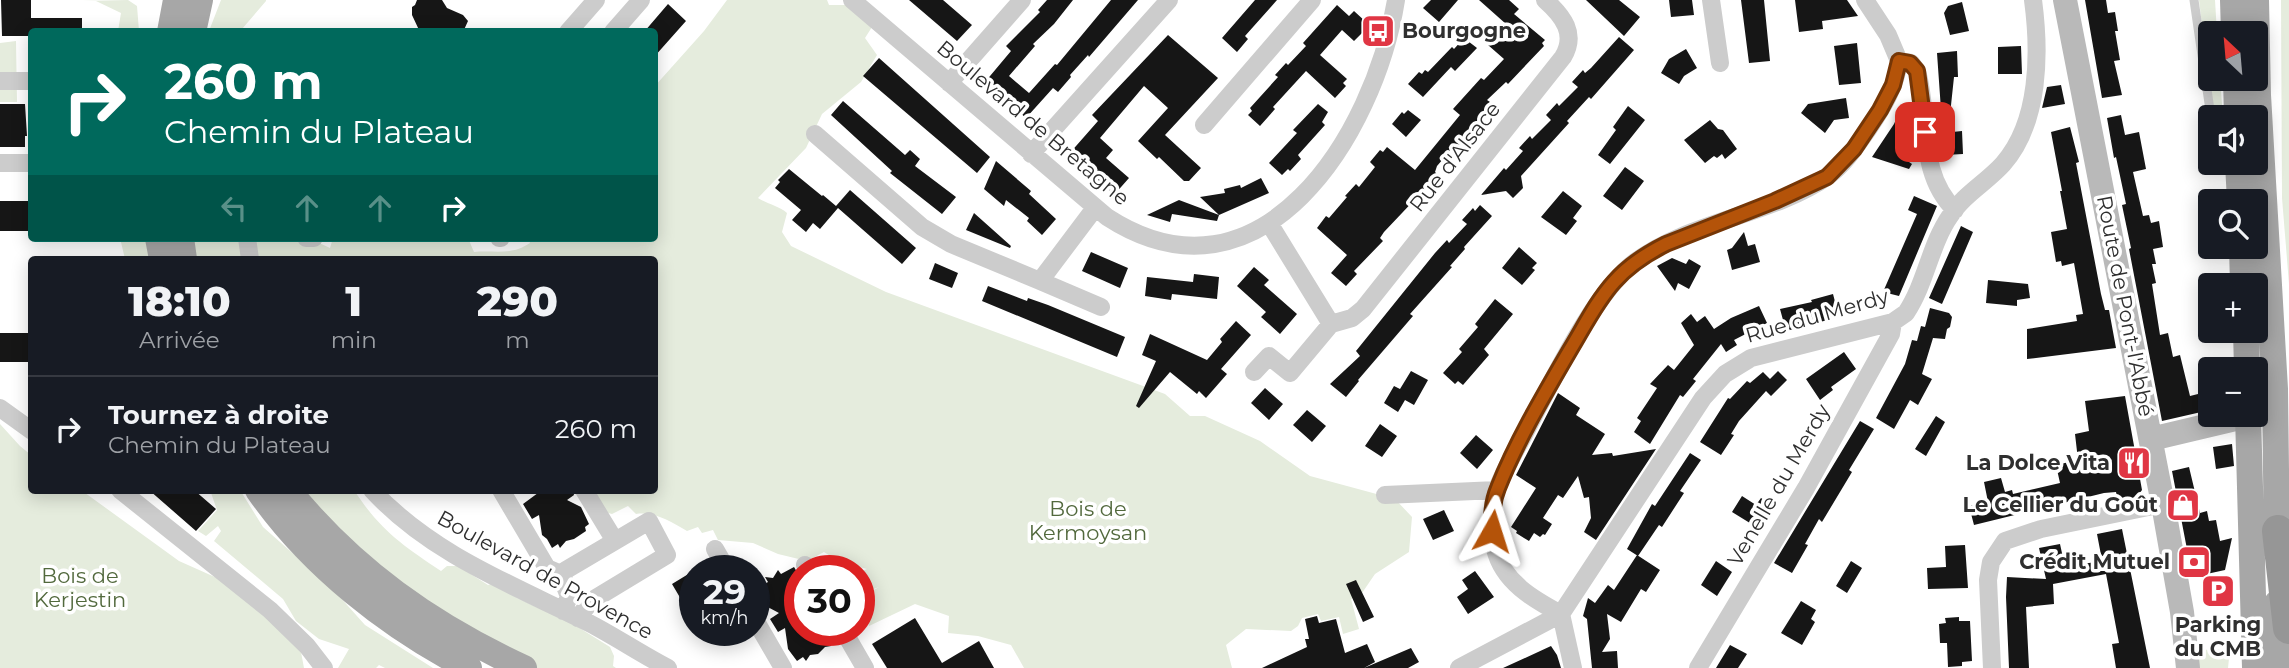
<!DOCTYPE html>
<html lang="fr">
<head>
<meta charset="utf-8">
<style>
	body { margin:0; font-family:Montserrat,sans-serif; background:#20242c; color:#f1f3f6; height:100vh; display:flex; flex-direction:column; font-size:26px; white-space:nowrap }
	* { box-sizing:border-box; margin:0 }
	p { font-size:23px; color:#9ea1a6 }
	.icon { flex:none; width:38px; height:38px; fill:none; stroke:currentColor; stroke-width:2; stroke-linecap:round; stroke-linejoin:round }
	.map { position:relative; flex:1; overflow:hidden }
	.panel { position:absolute; left:28px; top:256px; width:630px; height:238px; display:flex; flex-direction:column; background:#171b24; border-radius:7px; box-shadow:0 4px 18px #0003 }
	.panel>* { flex:none }
	.guide { position:absolute; left:28px; top:28px; width:630px; height:214px; border-radius:7px; box-shadow:0 4px 18px #0003; background:#00695c; color:#fff; overflow:hidden }
	.needle { width:46px; rotate:334deg }
	.tools { position:absolute; left:2198px; top:21px; display:grid; gap:14px }
	.tools a { display:grid; place-items:center; width:70px; height:70px; border-radius:7px; background:#171b24; box-shadow:0 4px 18px #0003; font-size:35px }
	.speed { position:absolute; left:679px; top:555px; display:flex; gap:14px; font-size:35px; font-weight:700; text-align:center }
	.speed>* { display:grid; place-content:center; width:91px; height:91px; border-radius:50%; background:#171b24; box-shadow:0 4px 18px #0003; line-height:1 }
	.speed small { font-size:18px; font-weight:400 }
	.speed .limit { border:10px solid #d22; background:#fff; color:#111 }
	.pin { position:absolute; display:grid; place-items:center; width:60px; height:60px; color:#fff; margin:-30px; border-radius:14px; box-shadow:0 4px 10px #0006 }
	.me { position:absolute; width:77px; margin:-38px; rotate:6deg; stroke-linejoin:round; filter:drop-shadow(0 0 5px #0008) }
	.turn { display:flex; align-items:center; gap:24px; height:147px; padding:0 21px; font-size:32px }
	.turn .icon { width:91px; height:91px; stroke-width:2.5 }
	.turn b { display:block; font-size:49px; line-height:60px }
	.lanes { display:flex; align-items:center; height:66px; padding:0 21px; background:#0003; justify-content:center; gap:35px; direction:ltr }
	.lanes .off { opacity:.35 }
	.eta { display:flex; justify-content:space-evenly; align-items:center; height:119px; text-align:center }
	.eta b { font-size:42px; font-weight:800; line-height:49px }
	ul { padding:0; list-style:none }
	li { display:flex; align-items:center; gap:21px; height:105px; padding:0 21px; border-top:2px solid #363941 }
	li div { flex:1 }
	li b { display:block; font-size:26px }
	li em { font-style:normal }
	.map>svg:first-child { display:block }
	.green { fill:#e5ecdd }
	.building { fill:#161616 }
	.lines { fill:none; stroke-linecap:round; stroke-linejoin:round }
	.lane { stroke:#ccc; stroke-width:9 }
	.street { stroke:#ccc; stroke-width:18 }
	.secondary { stroke:#b9b9b9; stroke-width:24 }
	.primary { stroke:#a7a7a7; stroke-width:26 }
	.highway { stroke:#969696; stroke-width:32 }
	.route-casing { stroke:#753606; stroke-width:18 }
	.route { stroke:#b45309; stroke-width:12 }
	.labels { text-anchor:middle; stroke-width:7; stroke-linejoin:round; paint-order:stroke }
	.poi-label { font-size:21px; font-weight:bold; fill:#2f2f2f; stroke:#fff; text-anchor:end }
	.street-label { font-size:21px; fill:#2f2f2f; stroke:#fff }
	.park-label { font-size:21px; fill:#52693d; stroke:#fff }
</style>
</head>
<body>
<div class="map">
<svg width="2289" height="668" viewBox="0 0 2289 668">
	<rect width="100%" height="100%" fill="#fff"/>
	<path class="green" d="M128,0l9,6 2,25h-21l3,-18 -25,-12h-14z
		M221,0h45v1l-24,28 8,2h-41z
		M727,0h100l2,5h17l26,22 -7,11 12,17 -16,27 -39,32 -16,34 -48,50c9,6 21,8 29,15l-5,19 9,14 95,46 279,102 25,22h15l55,25 50,35 85,23 17,18 -3,35 -34,22 -13,19 -11,6 8,30 -16,5 -4,-17 -18,4 -3,-7 -16,4 -4,8 -7,5 -45,-2 -20,16 6,23h-208l-13,-23 -33,-9 -30,-3 1,-17 -34,-12 -46,22 -5,-14 -1,-11 7,-9 9,-5 -11,4 -9,-4v-15l8,-3 -27,-7 -16,-10 -17,9 -29,-7 -25,-11 -35,-3 -5,-10 -11,3 -4,-6 -11,4c-15,-9 -33,-20 -51,-17l-8,-8 -16,8 -8,-2 -12,-22h62v-231h-401l-3,-21h37l6,4 22,-1 15,7 3,-10h135l6,14c21,-2 37,4 56,-9l-2,-5h126v-151l50,-56z
		M2199,0h16l2,33h-7v46h10l3,38h-10z
		M2281,0h8v284l-7,-86z
		M16,41l1,61h-17v-59z
		M120,238h25l5,21h-25z
		M192,238l47,1 3,20h-49z
		M0,424l20,22 11,9 1,35h49l98,71 65,29 57,62 3,16h-304z
		M210,490h30l23,37 68,60 34,38 68,43h-48l-6,-3 -3,3h-38l11,-19 -30,-10 -23,-18 -13,-22 -69,-58 7,-10 -3,-5 -12,10 -8,-5 19,-21z
		M296,490h58c26,40 48,55 87,81l6,-5h11l30,19 6,-2 23,15 56,26 37,23 4,9 -1,10 3,2h-81l-96,-49z
		M2230,649l-2,19h-31v-18z"/>
	<path class="building" d="M1,0h30v18h51v14h-50v4h-30z
		M417,0h25l5,8 16,7 5,6 -5,11 -44,-2 -7,-15v-8l3,-2z
		M909,0h34l29,25 -15,16z
		M1047,0h26l-19,24 -21,20 2,2 -26,30 20,17 26,-29 2,1 54,-65h27l-49,57 -1,-2 -18,20 1,2 -13,15 -5,-4 -27,30 -41,-36 26,-31 -5,-5 34,-34 -2,-2z
		M1255,0h22l-32,36 3,3 -11,13 -15,-14z
		M1431,0h27l-19,22 -16,-14z
		M1479,0h30l10,9 -5,5 31,26 -3,3 2,3 -36,38 -2,-2 -19,18 3,2 -6,8 3,2 -7,8 2,2 -23,25 -3,-3 -19,22 -2,6 3,3 -54,57 -4,6 3,3 -29,30 3,3 -11,12 -15,-13 16,-18 -30,-27 9,-12 3,2 18,-21 -2,-1 11,-12 3,3 16,-20 -5,-5 10,-12 3,2 4,-5 28,23 45,-55 -7,-6 28,-31 3,2 20,-21 -16,-14 18,-21z
		M1586,0h33l21,17 -16,19z
		M1669,0h23l2,15 -23,2z
		M1741,0h23l6,61 -21,2z
		M1795,0h52l11,16 -36,5 1,8 -24,3z
		M2085,0h21l2,13 7,-1 3,19h-3l5,29 -6,1 8,34 -20,3z
		M1962,2l7,29 -19,4 -6,-22 4,-7z
		M668,4l18,17 -32,36v-25h-10z
		M1337,5l12,11 5,-5 12,11 -4,4 3,4 -11,11 -12,-11 -22,25 27,24 -4,4 3,3 -11,12 -29,-27 -33,36 2,2 -15,17 -12,-11 4,-4 -2,-3 28,-31 -3,-2 11,-12 2,2 18,-19 -3,-3z
		M1168,35l50,43 -53,57 36,33 -12,13h-5l-25,-24 -2,2 -19,-18 30,-33 -24,-22 -44,52 13,12 -7,8 23,20 -15,17 -45,-41 29,-33 -6,-6z
		M1619,37l15,13 -43,49 -2,-2 -22,24 2,2 -48,53 2,12 -10,10 -7,-7 -25,4 23,-27 2,2 17,-19 -4,-3 11,-12 2,3 19,-19 -5,-5 11,-12 2,3 19,-19 -6,-5 11,-12 2,3 6,-5z
		M1464,38l13,10 -22,23 -4,-4 -28,30 -15,-13 11,-12 3,2 3,-4 3,2 24,-25 2,2z
		M1857,43l4,40 -22,2 -5,-39z
		M2021,46l1,28h-24v-27z
		M1686,49l11,19 -13,8 -5,8 -18,-11 8,-14z
		M1957,51l1,26h-4l-5,47h-7l-5,-71z
		M879,58l111,99 -13,16 -114,-97z
		M2061,85l4,19 -23,4 5,-21z
		M1846,98l3,20 -15,2 -9,13 -24,-20 7,-9z
		M843,101l62,54 5,-5 10,9 -5,7 41,31 -14,17 -52,-41 2,-2 -61,-56z
		M0,104h25l2,32h-2v11h-25z
		M1318,104l10,8 -6,10 3,3 -27,30 3,4 -11,12 -2,-2 -6,6 -13,-12 28,-30 -4,-3z
		M1628,106l17,14 -35,44 -12,-9 18,-25 -3,-3z
		M1408,110l13,10 -15,17 -14,-13 10,-12 2,2z
		M1900,111l12,5 2,15 -4,-1 -10,26 12,8 -3,5 -37,-12 22,-33z
		M2121,115l4,20 14,-3 7,37 -13,3 10,44 6,-1 2,8 8,-2 4,26 -10,2 3,15h-4l4,19 -4,1 8,51 8,-2 5,24 7,-2 10,41 20,-5v19l-48,11 -33,-172 2,-1 -9,-43 4,-1 -10,-47 -2,1 -7,-40z
		M1710,120l8,9 5,1 14,19 -12,10 -3,-5 -5,4 -3,-2 -9,7 -21,-23z
		M2070,127l9,35 -3,1 25,131 4,16h4l7,38 -89,11v-30l50,-8 -1,-6 7,-1 -9,-51 -12,3 -1,-5 -5,1 -5,-30 16,-3 -7,-38h2l-11,-59z
		M1962,131l1,23 -18,1 -2,-22z
		M996,161l35,30 -2,3 27,25 -14,16 -15,-14 2,-3 -23,-18 -2,6 -20,-17z
		M1625,167l19,14 -22,29 -19,-14z
		M789,169l33,27 1,-1 13,11 14,-16 66,58 -14,16 -64,-56 -18,21 -7,-6 -7,9 -14,-12 9,-10 -26,-22 5,-6 -2,-2z
		M1261,178l8,15 -50,22 -19,-18 25,-4 -1,-4 16,-4 1,3z
		M1563,191l19,15 -9,12 4,3 -11,14 -25,-18z
		M1914,196l23,10 -38,90 -16,-4 34,-78 -9,-4z
		M1179,200l40,15 -2,6 -45,-7 -2,8 -23,-7z
		M0,201h32v30h-32z
		M1480,205l12,11 -28,31 1,2 -15,17 2,1 -42,47 3,2 -55,64 1,1 -13,16 -16,-13 30,-28 -4,-5 79,-98 12,-13 2,3 18,-19 -5,-4 11,-12 2,3z
		M974,213l37,33 -1,2 -44,-18z
		M1961,226l12,6 -31,72 -13,-6z
		M1744,232l4,14 7,-2 5,18 -28,8 -5,-20 5,-2z
		M1519,247l18,16 -5,5 3,2 -13,15 -20,-17z
		M1091,252l37,16 -8,20 -38,-17z
		M1672,258l14,6 3,-5 12,7 -12,23 -11,-6 -3,8 -18,-25z
		M935,263l23,10 -6,15 -23,-9z
		M1254,267l15,13 -5,5 33,29 -17,20 -19,-17 5,-5 -29,-26z
		M1194,274l25,3 -2,22 -45,-5 -1,6 -26,-4 2,-19 46,5z
		M1988,280l40,4 2,14 -13,2v6l-31,-3z
		M988,286l39,15 1,-3 20,7 77,32 -8,20 -135,-56z
		M1833,294l6,23 -53,14 -6,-22 32,-7 -1,-2z
		M1495,299l18,15 -29,35 5,6 -26,30 -5,-4 -3,3 -12,-11 19,-21 -3,-3 19,-22 -3,-3z
		M1759,306l8,17 -33,17 3,5 -11,7 -5,-8 -28,35 3,2 -13,16 -3,-2 -30,49 -16,-12 7,-11 -4,-3 20,-30 -7,-4 18,-19 6,5 20,-25 -13,-22 10,-9 6,8 8,-6 9,13 17,-11z
		M1930,308l19,5 3,4 -2,10 -3,2 -2,10 -12,-1 -11,36 10,5 -14,26 -8,-5 -16,29 -18,-11 29,-54 7,-24 5,1 4,-15 4,1z
		M1236,321l15,14 -30,34 6,5 -21,24 -7,-7 -2,3 -27,-22 -31,36 -3,-2 20,-45 -14,-6 8,-21 57,26 15,-18 -2,-3z
		M0,333h32v29h-32z
		M1844,352l12,17 -25,18 2,3 -13,10 -14,-21z
		M1411,371l17,9 -14,25 -9,-5 -7,12 -14,-9 10,-17 6,3z
		M1778,371l9,9 -16,16 -5,-5 -27,30 -8,13 3,1 -13,20 -21,-13 28,-44 2,1 17,-18 3,2 13,-11 7,7z
		M1265,388l18,16 -14,16 -18,-17z
		M1558,393l22,15 -4,7 29,19 -13,21 20,-2 1,3 43,-7 -60,91 -12,-8 7,-14 -2,-21 -5,1 -6,-22 -15,22 -5,-3 -15,23 9,6 -7,11 -2,-1 -3,3 -6,-4 -5,8 -13,-8 1,-2 -6,-4 25,-39 -20,-13z
		M2125,396l17,94 -6,8 -18,4 -2,-10 -12,1 -130,32 -5,-19 19,-4 -4,-20 17,-4 4,14 7,-2 1,4 47,-11 -4,-18 22,-5 -3,-26 14,-3 -4,-30z
		M1307,410l19,16 -14,16 -19,-17z
		M1936,416l9,6 -19,34 -11,-7z
		M1860,421l14,8 -25,41 3,2 -30,50 -3,-3 -14,25 3,1 -16,28 -18,-10z
		M1380,424l17,12 -15,21 -17,-11z
		M1476,435l17,15 -16,19 -17,-16z
		M2232,444l2,22 -18,3 -3,-22z
		M1690,453l11,7 -21,31 4,2 -22,34 -3,-2 -21,31 -11,-7 25,-45 3,2z
		M2189,467l11,46 7,-2 2,10 7,-1 4,21 12,-3 -7,32 -23,5 -1,-7 -10,2 -19,-99z
		M149,490h45l22,19 -20,22z
		M542,490h31l1,5 -7,5 14,7 8,17 -4,3 1,4 -12,8 -8,2 -6,7 -2,-4 -6,4 -5,-9 -5,-4 -3,-20 -7,4 -9,-15z
		M1742,496l14,9 5,-7 11,7 -14,23 -26,-16z
		M1444,510l10,21 -21,9 -10,-21z
		M2122,529l28,139h-34l-4,-24 7,-1 -13,-69 -53,10 1,20 -28,3 3,61h-20l-3,-71 1,-20 39,2 -7,-31 21,-4 5,23 30,-5 -1,-6 7,-1 -4,-21z
		M1965,545l3,43 -40,1 -1,-21 19,-1 -1,-21z
		M1637,555l23,15 -14,22 -5,-3 -20,33 -14,-8 3,25 -8,13 15,-1 1,17h-26l-5,-49 -4,-3 5,-18 7,5 13,-18 6,5z
		M1716,561l16,11 -15,24 -16,-11z
		M1851,561l11,7 -15,25 -11,-7z
		M794,567l6,10v53h32l3,8 -5,4 1,4 -6,1 -7,7 -8,1 -4,6 -3,-4 -6,4 -9,-12 -3,-21 -7,4 -8,-13 9,-6 -19,-10 -4,-14 12,-7 -3,-5 8,1 5,-8 3,4z
		M695,570v53l-23,-39z
		M1475,571l19,26 -26,17 -11,-17 11,-8 -6,-9z
		M1356,580l18,37 -11,5 -17,-38z
		M1801,601l15,9 -5,9 4,3 -13,23 -21,-12z
		M1317,616l2,7 17,-4 9,34 22,-9 8,18 -11,6 47,-20 8,14 -11,6h-146l45,-21 -2,-8h4l-4,-20z
		M1959,617v4h11l2,40 -10,1v4l-14,1 -1,-24h-7l-1,-19 7,-1 -1,-5z
		M915,618l27,45 37,-22 15,27h-107l-15,-24z
		M1730,645l17,9 -9,14h-22z
		M1551,646l6,9 4,13h-58z"/>
	<g class="lines">
		<path class="lane" d="M2194,0l17,117"/>
		<path class="street" d="M852,0l255,217c154,100 268,-83 289,-217
			M1711,0l9,63
			M1865,0l23,35 11,26 12,2 6,8c13,47 0,102 38,139
			M568,32l28,-32
			M613,32l28,-32
			M0,81h32
			M949,83l73,-83
			M1204,125l108,-125
			M815,134l107,93 29,17 89,37 55,-73
			M1031,154l138,-154
			M0,163h32
			M1269,223l62,101
			M247,238l3,21
			M306,238h8
			M499,238h2
			M1040,281l61,26
			M1254,372l15,-16 21,17 41,-49 21,-6 11,-9 200,-252c14,-23 0,-41 -18,-57
			M0,408l32,23
			M120,490l150,120 37,36 17,22
			M372,490c59,64 141,95 217,133 27,14 52,31 79,45
			M501,490l46,78 16,7
			M584,490l31,51
			M1385,495l112,-5
			M715,549l12,21
			M805,565l3,5
			M563,611l6,-14c-3,-10 -9,-17 -3,-27l83,-49 18,34 -76,46 -13,17
			M1561,614c-28,-15 -58,-32 -66,-65 -5,-19 -4,-39 1,-57 8,-23 22,-45 33,-67 25,-47 65,-132 106,-163 55,-41 137,-47 193,-86 17,-12 29,-31 41,-48 14,-21 27,-42 30,-67
			M1561,614l12,54
			M754,618l29,50
			M843,630l22,38
			M1459,668l102,-54 142,-216 22,-24 26,-16 142,-36 13,-9c20,-30 24,-68 44,-97 13,-21 37,-34 53,-52 37,-42 37,-112 30,-164
			M1698,668l108,-180 85,-154 2,-12
			M1992,668l-4,-88 3,-18 14,-21 36,-12 122,-25"/>
		<path class="secondary" d="M2065,0l98,504 19,108 6,56
			M2151,439l97,-23"/>
		<path class="primary" d="M2233,0l1,33
			M2256,0l2,95 17,294 2,162
			M170,32l6,-32
			M193,32l7,-32
			M2236,79l1,38
			M2238,163l2,38
			M158,238l4,21
			M181,238l3,21
			M2242,247l1,38
			M2246,331l1,38
			M2248,415l7,253
			M258,490c52,75 131,137 211,178
			M288,490c65,80 143,135 236,178
			M2277,603l1,65"/>
		<path class="highway" d="M2278,531l11,97"/>
	</g>
	<g class="lines">
		<g class="route-casing">
			<path id="route" d="M1492,531c0,-15 0,-29 6,-43 18,-46 47,-95 72,-138 14,-23 26,-48 44,-68 14,-16 32,-28 52,-38l109,-43 52,-24 27,-28 26,-39 13,-25 6,-24 11,2 7,8 8,61"/>
		</g>
		<use href="#route" class="route"/>
	</g>
	<defs>
		<g id="bus-square" transform="scale(1.75)"><rect x="-9" y="-9" width="18" height="18" rx="4" fill="#e03644" stroke="#fff"/><path d="M-5-6H5V4H4V6H2V4H-2V6H-4V4H-5ZM-3.5-4V0h7V-4ZM-3.5 1.2v1.5H-2V1.2ZM2 1.2v1.5H3.5V1.2Z" fill="#fff"/></g>
		<g id="restaurant-square" transform="scale(1.75)"><rect x="-9" y="-9" width="18" height="18" rx="4" fill="#e03644" stroke="#fff"/><path d="M-5-6h1v4h1v-4h1v4h1v-4h1v5L-1.5 .5V6h-2V.5L-5-1ZM5-6V6H3V1.5H1.5Q1.5-4 5-6Z" fill="#fff"/></g>
		<g id="shop-square" transform="scale(1.75)"><rect x="-9" y="-9" width="18" height="18" rx="4" fill="#e03644" stroke="#fff"/><path d="M-5-2.5h2.3a2.7 3.5 0 0 1 5.4 0H5L5.5 6h-11ZM-1.5-2.5h3a1.5 2.3 0 0 0-3 0Z" fill="#fff"/></g>
		<g id="bank-square" transform="scale(1.75)"><rect x="-9" y="-9" width="18" height="18" rx="4" fill="#e03644" stroke="#fff"/><path d="M-6-4H6V4H-6ZM0-2.3a2.3 2.3 0 1 0 0 4.6a2.3 2.3 0 1 0 0-4.6Z" fill="#fff"/></g>
		<g id="parking-square" transform="scale(1.75)"><rect x="-9" y="-9" width="18" height="18" rx="4" fill="#e03644" stroke="#fff"/><path d="M-3.5-5.5H1a3.5 3.5 0 0 1 0 7H-1V5.5H-3.5ZM-1-3.4V-.6H.8a1.4 1.4 0 0 0 0-2.8Z" fill="#fff"/></g>
	</defs>
	<g fill-rule="evenodd">
		<use href="#bus-square" x="1378" y="31"/>
		<use href="#restaurant-square" x="2134" y="463"/>
		<use href="#shop-square" x="2183" y="505"/>
		<use href="#bank-square" x="2194" y="562"/>
		<use href="#parking-square" x="2218" y="591"/>
	</g>
	<g class="labels">
		<g class="poi-label">
			<text x="1402" y="38" text-anchor="start">Bourgogne</text>
			<text x="2110" y="470">La Dolce Vita</text>
			<text x="2158" y="512">Le Cellier du Goût</text>
			<text x="2170" y="569">Crédit Mutuel</text>
			<text x="2218" y="632" text-anchor="middle">Parking<tspan x="2218" dy="24">du CMB</tspan></text>
		</g>
		<g class="street-label">
			<text transform="translate(1033 123) rotate(40)" y="7">Boulevard de Bretagne</text>
			<text transform="translate(1455 157) rotate(-52)" y="7">Rue d'Alsace</text>
			<text transform="translate(2125 306) rotate(79)" y="7">Route de Pont-l'Abbé</text>
			<text transform="translate(1817 316) rotate(-16)" y="7">Rue du Merdy</text>
			<text transform="translate(1779 485) rotate(-60)" y="7">Venelle du Merdy</text>
			<text transform="translate(545 575) rotate(29)" y="7">Boulevard de Provence</text>
		</g>
		<g class="park-label">
			<text x="1088" y="516">Bois de<tspan x="1088" dy="24">Kermoysan</tspan></text>
			<text x="80" y="583">Bois de<tspan x="80" dy="24">Kerjestin</tspan></text>
		</g>
	</g>
</svg>
<div class="tools">
<a><svg class="needle" viewBox="-14 -14 28 28"><path d="M0-13l5 13h-10z" fill="#e53935"/><path d="M0 13l5-13h-10z" fill="#9ea1a6"/></svg></a>
<a><svg class="icon" aria-label="sound" viewBox="0 0 24 24"><path d="M4 9h4l5-4v14l-5-4H4zM17 9q2 3 0 6"/></svg></a>
<a><svg class="icon" aria-label="search" viewBox="0 0 24 24"><circle cx="10" cy="10" r="6"/><path d="M15 15l6 6"/></svg></a>
<a>+</a>
<a>−</a>
</div>
<div class="speed"><div>29<small>km/h</small></div><div class="limit">30</div></div>
<div class="pin" style="left:1925px;top:132px;background:#d93025"><svg class="icon" aria-label="arrive" viewBox="0 0 24 24"><path d="M6 21V4h12l-3 4 3 4H6"/></svg></div>
<svg class="me" style="left:1492px;top:531px" viewBox="-20 -20 40 40"><path d="M0-17L14 15 0 8-14 15z" fill="#b45309" stroke="#fff" stroke-width="4"/></svg>
<div class="guide">
<div class="turn"><svg class="icon" aria-label="right" viewBox="0 0 24 24"><path d="M7 20v-9h11M14 6l5 5-5 5"/></svg><div><b>260 m</b>Chemin du Plateau</div></div>
<div class="lanes"><svg class="icon off" aria-label="left" viewBox="0 0 24 24"><path d="M17 20v-9H6M10 6l-5 5 5 5"/></svg><svg class="icon off" aria-label="ahead" viewBox="0 0 24 24"><path d="M12 20V5M6 11l6-6 6 6"/></svg><svg class="icon off" aria-label="ahead" viewBox="0 0 24 24"><path d="M12 20V5M6 11l6-6 6 6"/></svg><svg class="icon" aria-label="right" viewBox="0 0 24 24"><path d="M7 20v-9h11M14 6l5 5-5 5"/></svg></div>
</div>
<section class="panel">
<div class="eta">
<div><b>18:10</b><p>Arrivée</p></div>
<div><b>1</b><p>min</p></div>
<div><b>290</b><p>m</p></div>
</div>
<ul>
<li><svg class="icon" aria-label="right" viewBox="0 0 24 24"><path d="M7 20v-9h11M14 6l5 5-5 5"/></svg><div><b>Tournez à droite</b><p>Chemin du Plateau</p></div><em>260 m</em></li>
</ul>
</section>
</div>
</body>
</html>
